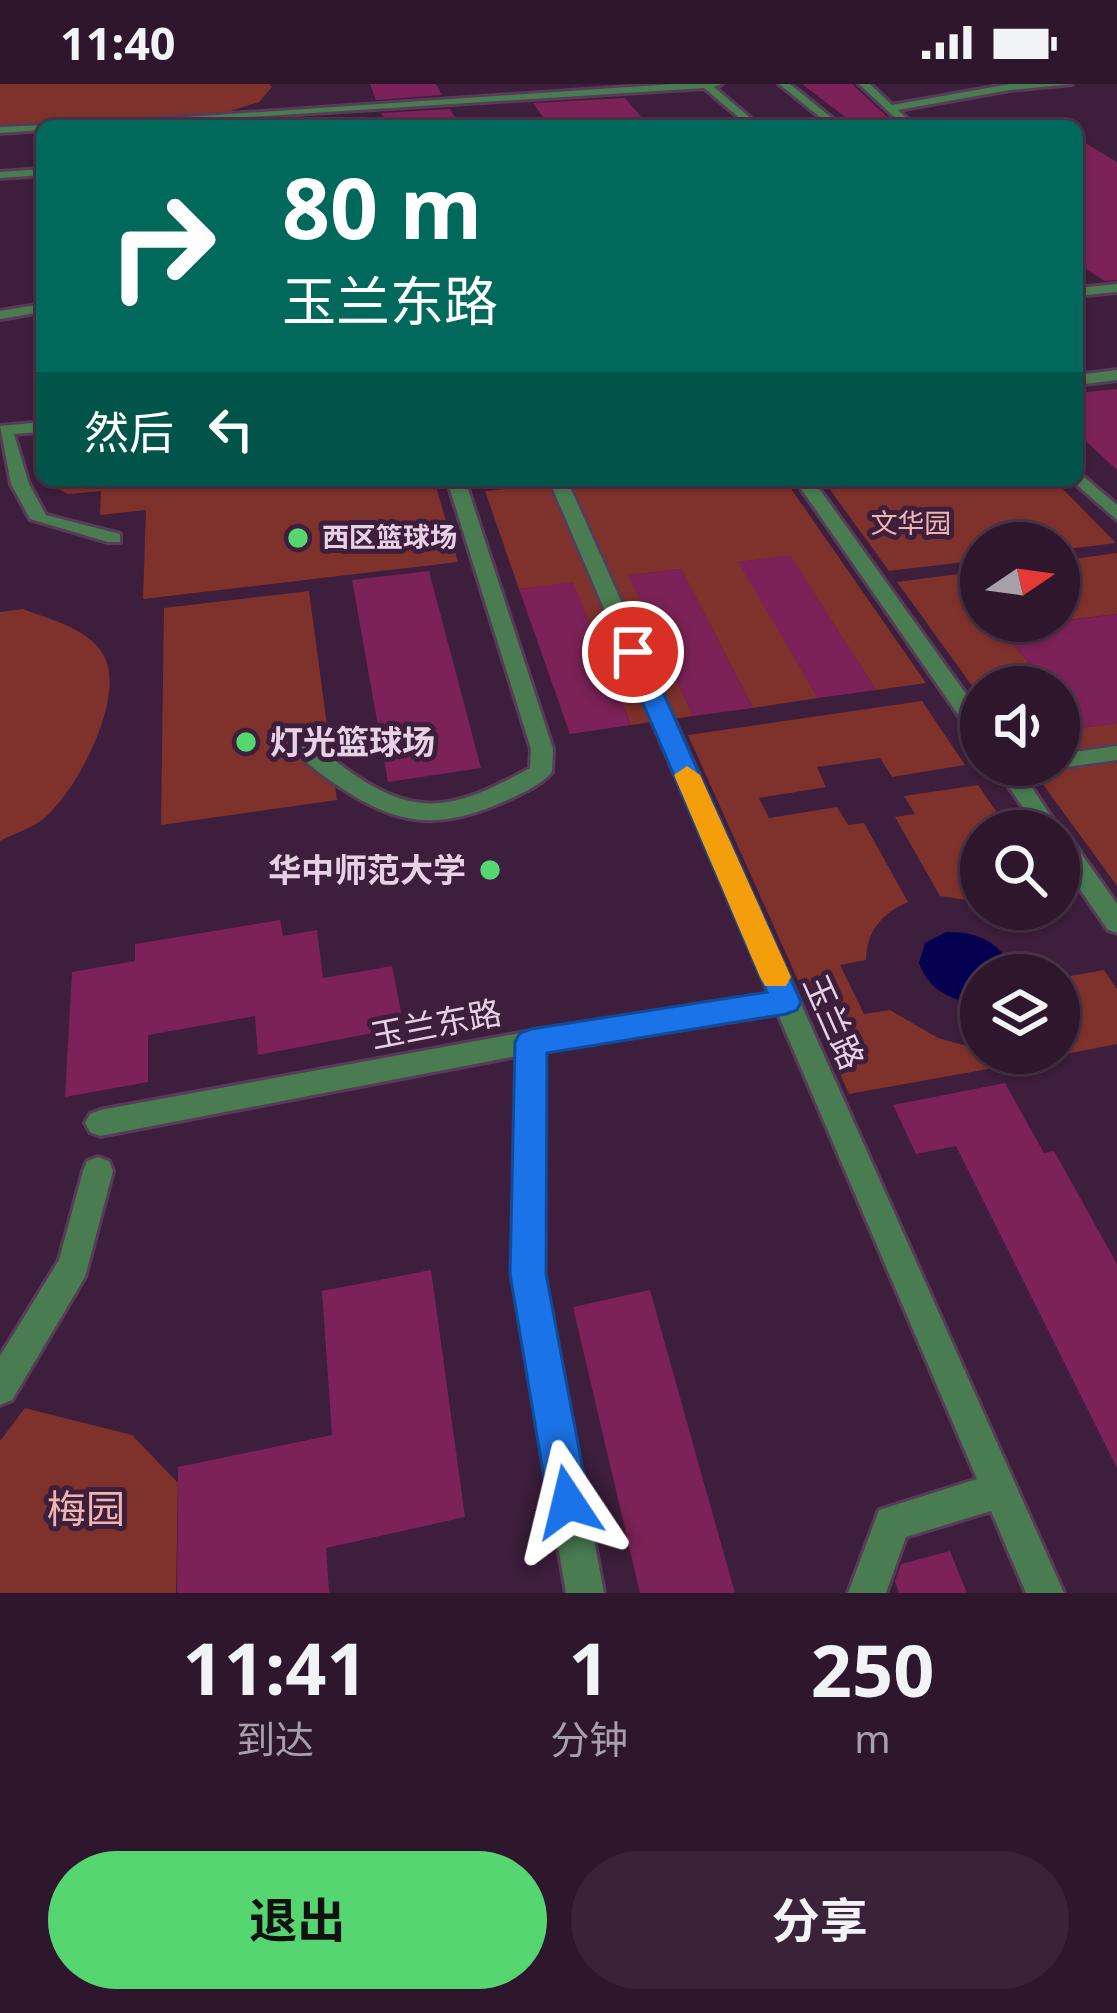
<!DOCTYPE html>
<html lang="zh">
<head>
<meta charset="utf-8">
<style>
	body { margin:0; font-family:"Noto Sans","Noto Sans SC",sans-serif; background:#3a2339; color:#f1f3f6; height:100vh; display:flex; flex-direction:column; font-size:45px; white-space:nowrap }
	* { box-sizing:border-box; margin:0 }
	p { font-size:39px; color:#a79faa }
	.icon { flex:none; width:66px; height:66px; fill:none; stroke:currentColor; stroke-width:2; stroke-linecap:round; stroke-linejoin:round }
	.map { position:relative; height:1509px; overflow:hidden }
	.side { display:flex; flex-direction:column; background:#2e162d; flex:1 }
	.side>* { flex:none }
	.top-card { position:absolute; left:36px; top:36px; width:1047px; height:366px; border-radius:18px; box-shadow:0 3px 9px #0004,0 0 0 3px #493549; background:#00695c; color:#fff; overflow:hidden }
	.needle { width:78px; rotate:77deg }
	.fabs { position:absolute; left:960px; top:438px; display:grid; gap:24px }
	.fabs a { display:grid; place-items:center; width:120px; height:120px; border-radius:50%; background:#2e162d; box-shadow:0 3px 9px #0004,0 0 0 3px #493549; font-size:60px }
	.pin { position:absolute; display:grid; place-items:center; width:102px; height:102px; color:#fff; margin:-51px; border:6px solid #fff; border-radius:50%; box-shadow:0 3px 12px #0007 }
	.me { position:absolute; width:132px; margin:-66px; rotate:350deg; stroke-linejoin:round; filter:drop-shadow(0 0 9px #0008) }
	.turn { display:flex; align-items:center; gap:42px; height:252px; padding:0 48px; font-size:54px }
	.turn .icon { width:156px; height:156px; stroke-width:2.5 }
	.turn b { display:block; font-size:84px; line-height:102px }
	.then { display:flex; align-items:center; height:114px; padding:0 48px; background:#0003; gap:24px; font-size:45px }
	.eta { display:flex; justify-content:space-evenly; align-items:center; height:204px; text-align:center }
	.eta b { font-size:72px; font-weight:700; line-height:84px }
	.button { display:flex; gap:24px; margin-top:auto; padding:24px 48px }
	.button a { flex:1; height:138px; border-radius:72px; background:#56d671; color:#111; font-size:48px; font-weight:700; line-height:138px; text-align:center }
	.button a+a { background:#3a2339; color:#f1f3f6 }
	.status { display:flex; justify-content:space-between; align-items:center; height:84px; padding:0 60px; background:#2e162d; direction:ltr }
	.status svg { height:33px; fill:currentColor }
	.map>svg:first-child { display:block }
	.green { fill:#7f322b }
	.water { fill:#050050 }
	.building { fill:#7c2258 }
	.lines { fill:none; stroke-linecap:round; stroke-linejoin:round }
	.street-casing { stroke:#583b57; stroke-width:6 }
	.street { fill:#497c51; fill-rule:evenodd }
	.route { fill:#1a73e8; stroke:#114b97; stroke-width:3 }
	.slow { fill:#f59e0b }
	.poi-dot { fill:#56d671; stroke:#3d1e3c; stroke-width:4.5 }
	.labels { text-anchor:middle; stroke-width:10; stroke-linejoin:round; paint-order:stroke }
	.far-park-label { font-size:27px; fill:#eeb6ae; stroke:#3d1e3c }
	.far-poi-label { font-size:27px; font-weight:bold; fill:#e7d2e5; stroke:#3d1e3c; text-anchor:start }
	.poi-label { font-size:33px; font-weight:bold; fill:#e7d2e5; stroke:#3d1e3c; text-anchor:start }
	.street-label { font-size:33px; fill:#e7d2e5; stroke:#3d1e3c }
	.near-park-label { font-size:39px; fill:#eeb6ae; stroke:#3d1e3c }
</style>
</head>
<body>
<div class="status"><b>11:40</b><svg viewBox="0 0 49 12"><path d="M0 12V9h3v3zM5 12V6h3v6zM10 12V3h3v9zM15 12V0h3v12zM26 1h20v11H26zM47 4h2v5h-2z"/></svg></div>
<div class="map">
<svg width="1117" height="1509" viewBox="0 0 1117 1509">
	<rect width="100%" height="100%" fill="#3d1e3c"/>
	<path class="green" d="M0,0h269l3,3 -13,15 -35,11 -224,15z
		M42,379v17h392l24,82 -315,37 3,-89 -46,5 1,-24 -33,3 -29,-15z
		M531,396h254l141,203 -50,7 -86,-134 -51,6 79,136 -65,10 -72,-139 -52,6 64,141 -62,9 -58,-142 -54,6 -34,-98 48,-5z
		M823,396h231l62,63 -57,7v-7h-78v17l-92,11z
		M1117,469v61l-50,6 -8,-9v-50z
		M958,490l23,29v18h14l53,66h-67v11l-84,-116z
		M309,507l28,209 -176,25 3,-217z
		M23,525c25,10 65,19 80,45 25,42 -27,139 -61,166 -12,9 -29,14 -42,21v-229z
		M922,617l43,64 -73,12 -12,-19 -63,9 9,20 -67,11 10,20 68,-11 11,18 16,-2 44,79c-27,12 -41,29 -42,58l-26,5 24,49 26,-4 48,28 54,15 7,14 -150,27 -161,-359z
		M1059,617l22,27 36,-5v163l-88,-121h30z
		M978,701l32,46h-29v71l-41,-6 -45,-79 20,-3 -11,-18z
		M1104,886l13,19v55l-82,16 -3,-7h27l6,-76z
		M25,1324l107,27 46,48 -2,110h-176v-152z"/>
	<path class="water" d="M946,848c31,-1 59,11 67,43h-32v29c-28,-2 -52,-13 -62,-41l6,-20z"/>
	<path class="building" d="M370,0h66l6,11 -66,5z
		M802,0h50l45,42h-40z
		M625,14l24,28h-100l-16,-23z
		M450,25l5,8 -40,3 3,6h-27l-10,-13z
		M1077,54l40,24v118l-12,1 -28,-18z
		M1117,305v81l-40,-37v-40z
		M790,471l86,135 -58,8 -80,-136z
		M681,485l72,139 -60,8 -65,-141z
		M429,487l52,197 -93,14 -36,-202z
		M573,498l58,143 -61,9 -51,-145z
		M1117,530v109l-36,5 -22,-27v-14h-11l-53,-66h66z
		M280,836l3,16 34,-6 6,48 69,-12 12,61 -146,28 -3,-39 -107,19v47l-83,15 7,-125 63,-11v-17z
		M1005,999l39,70 10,-2 63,113v204l-161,-322 -40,8 -23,-49z
		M431,1186l34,247 -139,31 3,45h-152l1,-126 154,-32 -10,-144z
		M650,1206l50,179 35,124h-95l-67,-286z
		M950,1467l17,42h-68l-4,-12 6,-17z"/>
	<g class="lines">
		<g class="street-casing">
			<path id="street" d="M673,0h49l-8,3 46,39h-11l-45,-38 -597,38h-53z
				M779,0h11l52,42h-11z
				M859,0h11l22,21 118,-21h62l-62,6 -112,20 17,16h-11z
				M46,41l-4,5 -42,3v-6z
				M42,85v6l-42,3v-6z
				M1117,200v8l-40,4v-8z
				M42,220v8l-42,7v-8z
				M1117,286v10l-40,5v-10z
				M42,338v10l-28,2 15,50 17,31 74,19v8h-12l-78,-23 -19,-35 -11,-58z
				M1077,387l40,34v15l-46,-40h6z
				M447,396h18l88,269 -1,23c-11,13 -31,22 -47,29 -67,30 -108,25 -168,-16 -15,-10 -32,-22 -43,-36l3,-5c17,-3 28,9 41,19 75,57 113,49 192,5l1,-19z
				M549,396h18l497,1113h-38l-35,-82 -85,26 -20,56h-38l31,-83 98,-31 -199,-465 -233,37 -1,223 60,319h-38l-54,-319 5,-218 -417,80 -10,-4 -5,-9 5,-9 10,-4 431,-79 238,-37z
				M795,396h18l168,235v23l-8,-2z
				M1117,662v14l-58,8 -9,-3h9v-11z
				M994,681h23l45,68 6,2 49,69v29l-9,-3 -49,-71v-28h-20z
				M98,1073l11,4 4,10 -28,106 -73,123 -12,5v-49l59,-96 24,-89 4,-10z"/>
		</g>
		<use href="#street" class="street"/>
	</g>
	<path class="route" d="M633,561l12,7 156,350 -4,8 -11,4 -239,39 -1,221 43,228 -6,15 -15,6 -14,-6 -6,-15 -38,-228 5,-232 5,-9 11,-4 236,-37 -146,-340z"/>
	<path class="slow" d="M687,682l13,9 91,202 -5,9h-21l-5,-9 -86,-202z"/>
	<g class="poi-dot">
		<circle cx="298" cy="454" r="12"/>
		<circle cx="246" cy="658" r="12"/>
		<circle cx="490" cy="786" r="12"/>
	</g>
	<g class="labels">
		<g class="far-park-label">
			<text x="911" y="449">文华园</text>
		</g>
		<g class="far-poi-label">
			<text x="322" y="463">西区篮球场</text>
		</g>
		<g class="poi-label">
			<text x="270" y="670">灯光篮球场</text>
			<text x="466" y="798" text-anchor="end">华中师范大学</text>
		</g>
		<g class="street-label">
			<text transform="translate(834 938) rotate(66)" y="12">玉兰路</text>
			<text transform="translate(436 940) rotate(-11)" y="12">玉兰东路</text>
		</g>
		<g class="near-park-label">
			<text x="86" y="1439">梅园</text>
		</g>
	</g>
</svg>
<div class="fabs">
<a><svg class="needle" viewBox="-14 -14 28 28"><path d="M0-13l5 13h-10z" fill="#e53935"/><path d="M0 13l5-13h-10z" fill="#a79faa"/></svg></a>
<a><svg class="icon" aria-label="sound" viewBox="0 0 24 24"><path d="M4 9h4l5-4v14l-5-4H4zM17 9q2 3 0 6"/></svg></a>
<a><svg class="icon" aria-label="search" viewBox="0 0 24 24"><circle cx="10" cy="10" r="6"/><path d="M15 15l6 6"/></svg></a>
<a><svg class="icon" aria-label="layers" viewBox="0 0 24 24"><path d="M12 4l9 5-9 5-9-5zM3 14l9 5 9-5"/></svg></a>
</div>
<div class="pin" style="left:633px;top:568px;background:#d93025"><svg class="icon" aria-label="arrive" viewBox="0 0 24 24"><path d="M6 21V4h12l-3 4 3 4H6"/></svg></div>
<svg class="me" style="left:568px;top:1418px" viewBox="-20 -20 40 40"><path d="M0-17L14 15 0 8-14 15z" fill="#1a73e8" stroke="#fff" stroke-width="4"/></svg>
<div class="top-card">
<div class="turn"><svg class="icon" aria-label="right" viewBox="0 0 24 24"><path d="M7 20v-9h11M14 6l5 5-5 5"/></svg><div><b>80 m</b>玉兰东路</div></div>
<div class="then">然后<svg class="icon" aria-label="left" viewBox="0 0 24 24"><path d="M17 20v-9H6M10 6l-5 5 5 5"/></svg></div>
</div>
</div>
<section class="side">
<div class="eta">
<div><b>11:41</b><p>到达</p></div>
<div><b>1</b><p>分钟</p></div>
<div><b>250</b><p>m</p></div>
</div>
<div class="button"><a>退出</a><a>分享</a></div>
</section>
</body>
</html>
